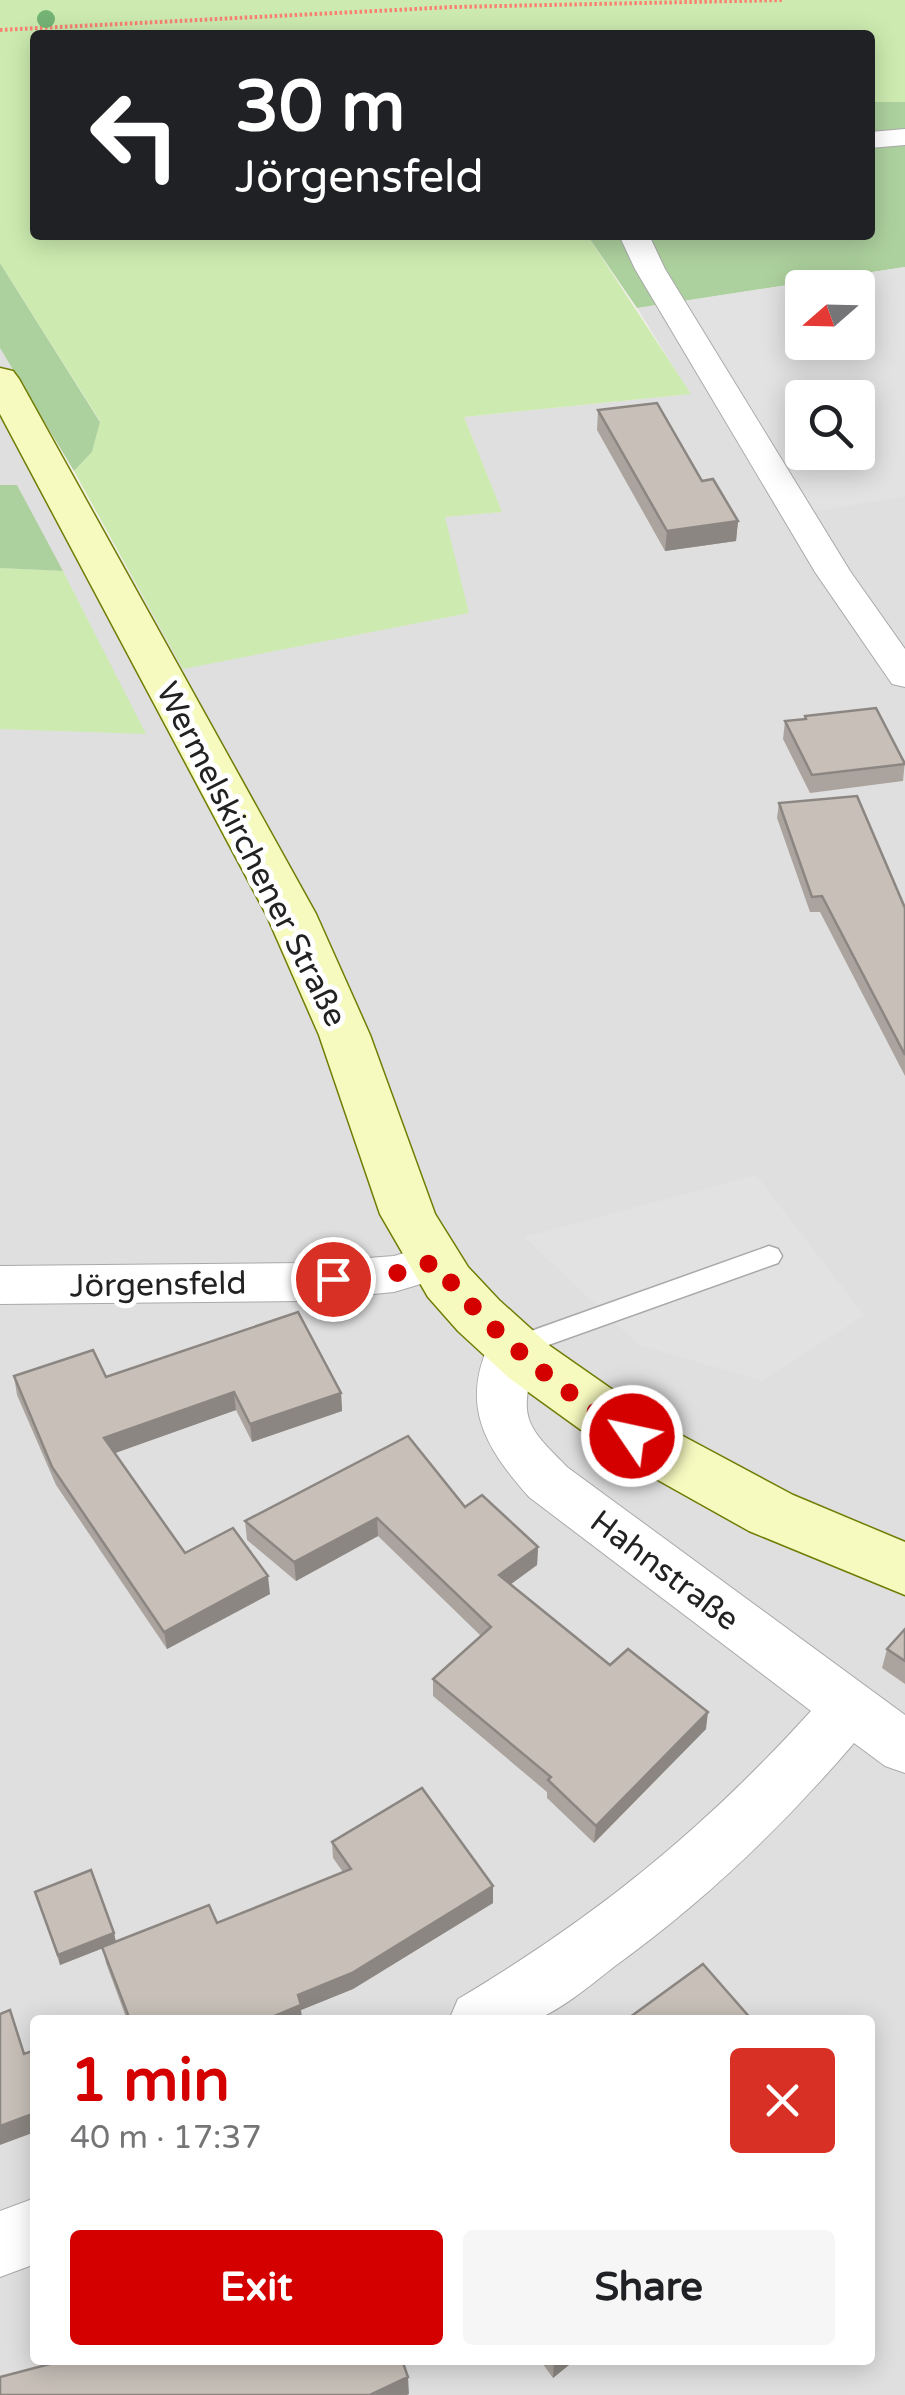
<!DOCTYPE html>
<html lang="en">
<head>
<meta charset="utf-8">
<style>
	body { margin:0; font-family:"Varela Round",sans-serif; background:#f6f6f6; color:#202124; height:100vh; display:flex; flex-direction:column; font-size:38px; white-space:nowrap }
	* { box-sizing:border-box; margin:0 }
	p { font-size:32px; color:#757577 }
	.icon { flex:none; width:55px; height:55px; fill:none; stroke:currentColor; stroke-width:2; stroke-linecap:round; stroke-linejoin:round }
	.map { position:relative; flex:1; overflow:hidden }
	.sheet { position:absolute; left:30px; top:2015px; width:845px; height:350px; display:flex; flex-direction:column; background:#fff; border-radius:10px; box-shadow:0 5px 25px #0003 }
	.sheet>* { flex:none }
	.hud { position:absolute; left:30px; top:30px; width:845px; height:210px; border-radius:10px; box-shadow:0 5px 25px #0003; background:#202124; color:#fff; overflow:hidden }
	.needle { width:65px; rotate:250deg }
	.controls { position:absolute; left:785px; top:270px; display:grid; gap:20px }
	.controls a { display:grid; place-items:center; width:90px; height:90px; border-radius:10px; background:#fff; box-shadow:0 5px 25px #0003; font-size:50px }
	.pin { position:absolute; display:grid; place-items:center; width:85px; height:85px; color:#fff; margin:-42px; border:5px solid #fff; border-radius:50%; box-shadow:0 2px 10px #0007 }
	.me { position:absolute; width:110px; margin:-55px; rotate:304deg; stroke-linejoin:round; filter:drop-shadow(0 0 8px #0008) }
	.turn { display:flex; align-items:center; gap:35px; height:210px; padding:0 40px; font-size:45px }
	.turn .icon { width:130px; height:130px; stroke-width:2.5 }
	.turn b { display:block; font-size:70px; line-height:85px }
	.round { display:grid; place-items:center; flex:none; width:105px; height:105px; border-radius:10px; background:#f6f6f6 }
	.overview { display:flex; align-items:center; justify-content:space-between; height:170px; padding:0 40px }
	h1 { font-size:60px; font-weight:700; line-height:75px; color:#d40000 }
	.cta { display:flex; gap:20px; margin-top:auto; padding:20px 40px }
	.cta a { flex:1; height:115px; border-radius:10px; background:#d40000; color:#fff; font-size:40px; font-weight:700; line-height:115px; text-align:center }
	.cta a+a { background:#f6f6f6; color:#202124 }
	.map>svg:first-child { display:block }
	.residential { fill:#e0dfdf; fill-rule:evenodd }
	.grass { fill:#cdebb0 }
	.forest { fill:#add19e }
	.parking { fill:#e2e2e2; fill-rule:evenodd }
	.lines { fill:none; stroke-linecap:round; stroke-linejoin:round }
	.service-casing { stroke:#a9a9a9; stroke-width:3 }
	.minor-casing { stroke:#a9a9a9; stroke-width:2 }
	.secondary-casing { stroke:#707d05; stroke-width:3 }
	.path { stroke:#fa8072; stroke-width:4; stroke-dasharray:2.5 2.5; stroke-linecap:butt }
	.service { fill:#fff; fill-rule:evenodd }
	.minor { fill:#fff; fill-rule:evenodd }
	.secondary { fill:#f7fabf; fill-rule:evenodd }
	.tree { fill:#74b475 }
	.wall { fill:#aba49e }
	.shaded-wall { fill:#8b8681 }
	.building { fill:#c7bfb8; stroke:#8b8681; stroke-width:2.5 }
	.route { stroke:#d40000; stroke-width:18; stroke-dasharray:0 32.4 }
	.labels { text-anchor:middle; stroke-width:10; stroke-linejoin:round; paint-order:stroke }
	.street-label { font-size:32px; fill:#222; stroke:#fff }
</style>
</head>
<body>
<div class="map">
<svg width="905" height="2395" viewBox="0 0 905 2395">
	<rect width="100%" height="100%" fill="#f2efe9"/>
	<path class="residential" d="M905,267v2128h-905v-1827l61,3 -44,-85 -17,-1v-139l184,323 261,-153 56,-4 -37,-95 226,-23 -53,-86zM802,288h56v54h-56zM802,398h56v54h-56zM35,2020h835v340h-835z"/>
	<path class="grass" d="M0,0h905v102h-35v-67h-835v200h552l104,159 -227,23 38,95 -57,5 24,96 -286,56 -109,-198 18,-19 8,-31 -100,-158z
		M0,568l63,3 83,163 -146,-5z"/>
	<path class="forest" d="M870,102h35v165l-268,41 -50,-73h283z
		M0,263l100,159 -8,30 -18,19 -74,-123z
		M0,485h17l46,86 -63,-3z"/>
	<path class="parking" d="M905,267v229l-106,18 -127,-211zM802,288h56v54h-56zM802,398h56v54h-56z
		M756,1175l108,140 -101,66 -124,-36 -115,-108z"/>
	<g class="lines">
		<g class="service-casing">
			<path id="service" d="M769,1246l9,3 4,7 -4,7 -266,95 -9,-3 -4,-7 4,-7z"/>
		</g>
		<g class="minor-casing">
			<path id="minor" d="M905,129v16l-35,3v-16z
				M619,235h30l16,34 185,302 55,78v38l-13,-3 -77,-112 -180,-303z
				M434,1244l17,5 7,13 -7,13 -57,17 -92,9 -302,3v-38l302,-3 92,-7z
				M512,1329l18,5c14,27 -12,58 0,88 7,17 25,32 37,45l338,248v58l-20,-7 -31,-23c-72,84 -149,158 -239,223 -23,18 -49,40 -75,52 -18,8 -69,2 -91,2l9,-21c138,-82 246,-170 353,-288l-282,-214c-46,-52 -71,-95 -35,-163z
				M35,2198v66l-35,13v-66z"/>
		</g>
		<g class="secondary-casing">
			<path id="secondary" d="M0,368l13,3 6,8 297,535 54,121 65,179 33,53 31,33 51,46 116,81 127,68 112,47v53l-156,-64 -125,-70 -115,-83 -51,-47 -30,-34 -48,-83 -61,-179 -53,-121 -266,-500z"/>
		</g>
		<path class="path" d="M0,30l454,-23 330,-7"/>
		<use href="#service" class="service"/>
		<use href="#minor" class="minor"/>
		<use href="#secondary" class="secondary"/>
	</g>
	<circle class="tree" cx="46" cy="19" r="9"/>
	<path class="wall" d="M598,410l104,71 36,40 -2,20 -71,10 -68,-121z
		M805,716l100,45 -2,20 -93,12 -27,-54 2,-18 19,-2z
		M779,803l126,105v168l-85,-164h-10l-33,-94z
		M14,1376l92,1 235,16 1,18 -90,31 -16,-32 -122,43 71,100 85,41 -103,55 -111,-164 -39,-90z
		M465,1507l73,40 -1,18 -26,19 99,81 96,64 -112,114 -47,-45v-6l-114,-96v-17l48,-43 -103,-100 -82,45 -49,-41 -2,-19z
		M905,1629v55l-23,-16 5,-19z
		M332,1842l161,61 -140,86 -52,21 1,10h-175l-21,-57 -3,-15 -43,17 -25,-73 79,41 2,9 101,-19 126,-51 -10,-14z
		M540,2360h35l-22,18z"/>
	<path class="shaded-wall" d="M738,521l-2,20 -71,10 2,-20z
		M234,1392l2,18 -129,46 -3,-18z
		M341,1393l1,18 -90,31 -2,-18z
		M377,1518l1,18 -82,45 -2,-19z
		M538,1547l-1,18 -38,28v-18z
		M268,1576l2,18 -103,55 -3,-17z
		M708,1712l-2,17 -112,114 2,-17z
		M493,1886v17l-140,86 -52,21 1,10h-37l33,-25z
		M114,1933l2,10 -56,22 -2,-10z
		M35,2113v19l-35,13v-19z
		M554,2360h21l-22,18z
		M408,2377l1,17 -2,1h-37z"/>
	<path class="building" d="M657,403l45,78 11,-2 25,42 -71,10 -69,-121z
		M876,708l29,56 -93,11 -27,-54 21,-2 -1,-3z
		M857,796l48,112v147l-83,-159 -10,1 -33,-94z
		M298,1312l43,81 -91,31 -16,-32 -130,46 81,115 48,-25 35,48 -104,56 -112,-165 -38,-91 79,-26 13,27z
		M408,1436l57,71 17,-12 56,52 -39,28 111,90 18,-16 80,63 -112,114 -48,-46 3,-3 -118,-98 58,-52 -114,-109 -83,44 -49,-41z
		M905,1629v32l-18,-12z
		M422,1788l71,98 -141,87 -54,22 3,10 -36,15h-135l-28,-73 107,-42 8,18 134,-54 -19,-27z
		M91,1870l23,63 -56,22 -23,-63z
		M703,1964l49,56h-126z
		M10,2010l14,44 11,-4v63l-35,13v-112z
		M65,2360h337l6,17 -38,18h-370v-18z"/>
	<g class="lines">
		<path class="route" d="M333,1279l61,-5 40,-12c56,70 123,126 198,174"/>
	</g>
	<g class="labels">
		<g class="street-label">
			<text transform="translate(252 854) rotate(63)" y="11">Wermelskirchener Straße</text>
			<text transform="translate(158 1284) rotate(-1)" y="11">Jörgensfeld</text>
			<text transform="translate(665 1570) rotate(37)" y="11">Hahnstraße</text>
		</g>
	</g>
</svg>
<div class="controls">
<a><svg class="needle" viewBox="-14 -14 28 28"><path d="M0-13l5 13h-10z" fill="#e53935"/><path d="M0 13l5-13h-10z" fill="#757577"/></svg></a>
<a><svg class="icon" aria-label="search" viewBox="0 0 24 24"><circle cx="10" cy="10" r="6"/><path d="M15 15l6 6"/></svg></a>
</div>
<div class="pin" style="left:333px;top:1279px;background:#d93025"><svg class="icon" aria-label="arrive" viewBox="0 0 24 24"><path d="M6 21V4h12l-3 4 3 4H6"/></svg></div>
<svg class="me" style="left:632px;top:1436px" viewBox="-20 -20 40 40"><circle r="17" fill="#d40000" stroke="#fff" stroke-width="3"/><path d="M0-11L8 9 0 5-8 9z" fill="#fff"/></svg>
<div class="hud">
<div class="turn"><svg class="icon" aria-label="left" viewBox="0 0 24 24"><path d="M17 20v-9H6M10 6l-5 5 5 5"/></svg><div><b>30 m</b>Jörgensfeld</div></div>
</div>
<section class="sheet">
<div class="overview"><div><h1>1 min</h1><p>40 m · 17:37</p></div><a class="round" style="background:#d93025;color:#fff"><svg class="icon" aria-label="close" viewBox="0 0 24 24"><path d="M6 6l12 12M18 6L6 18"/></svg></a></div>
<div class="cta"><a>Exit</a><a>Share</a></div>
</section>
</div>
</body>
</html>
